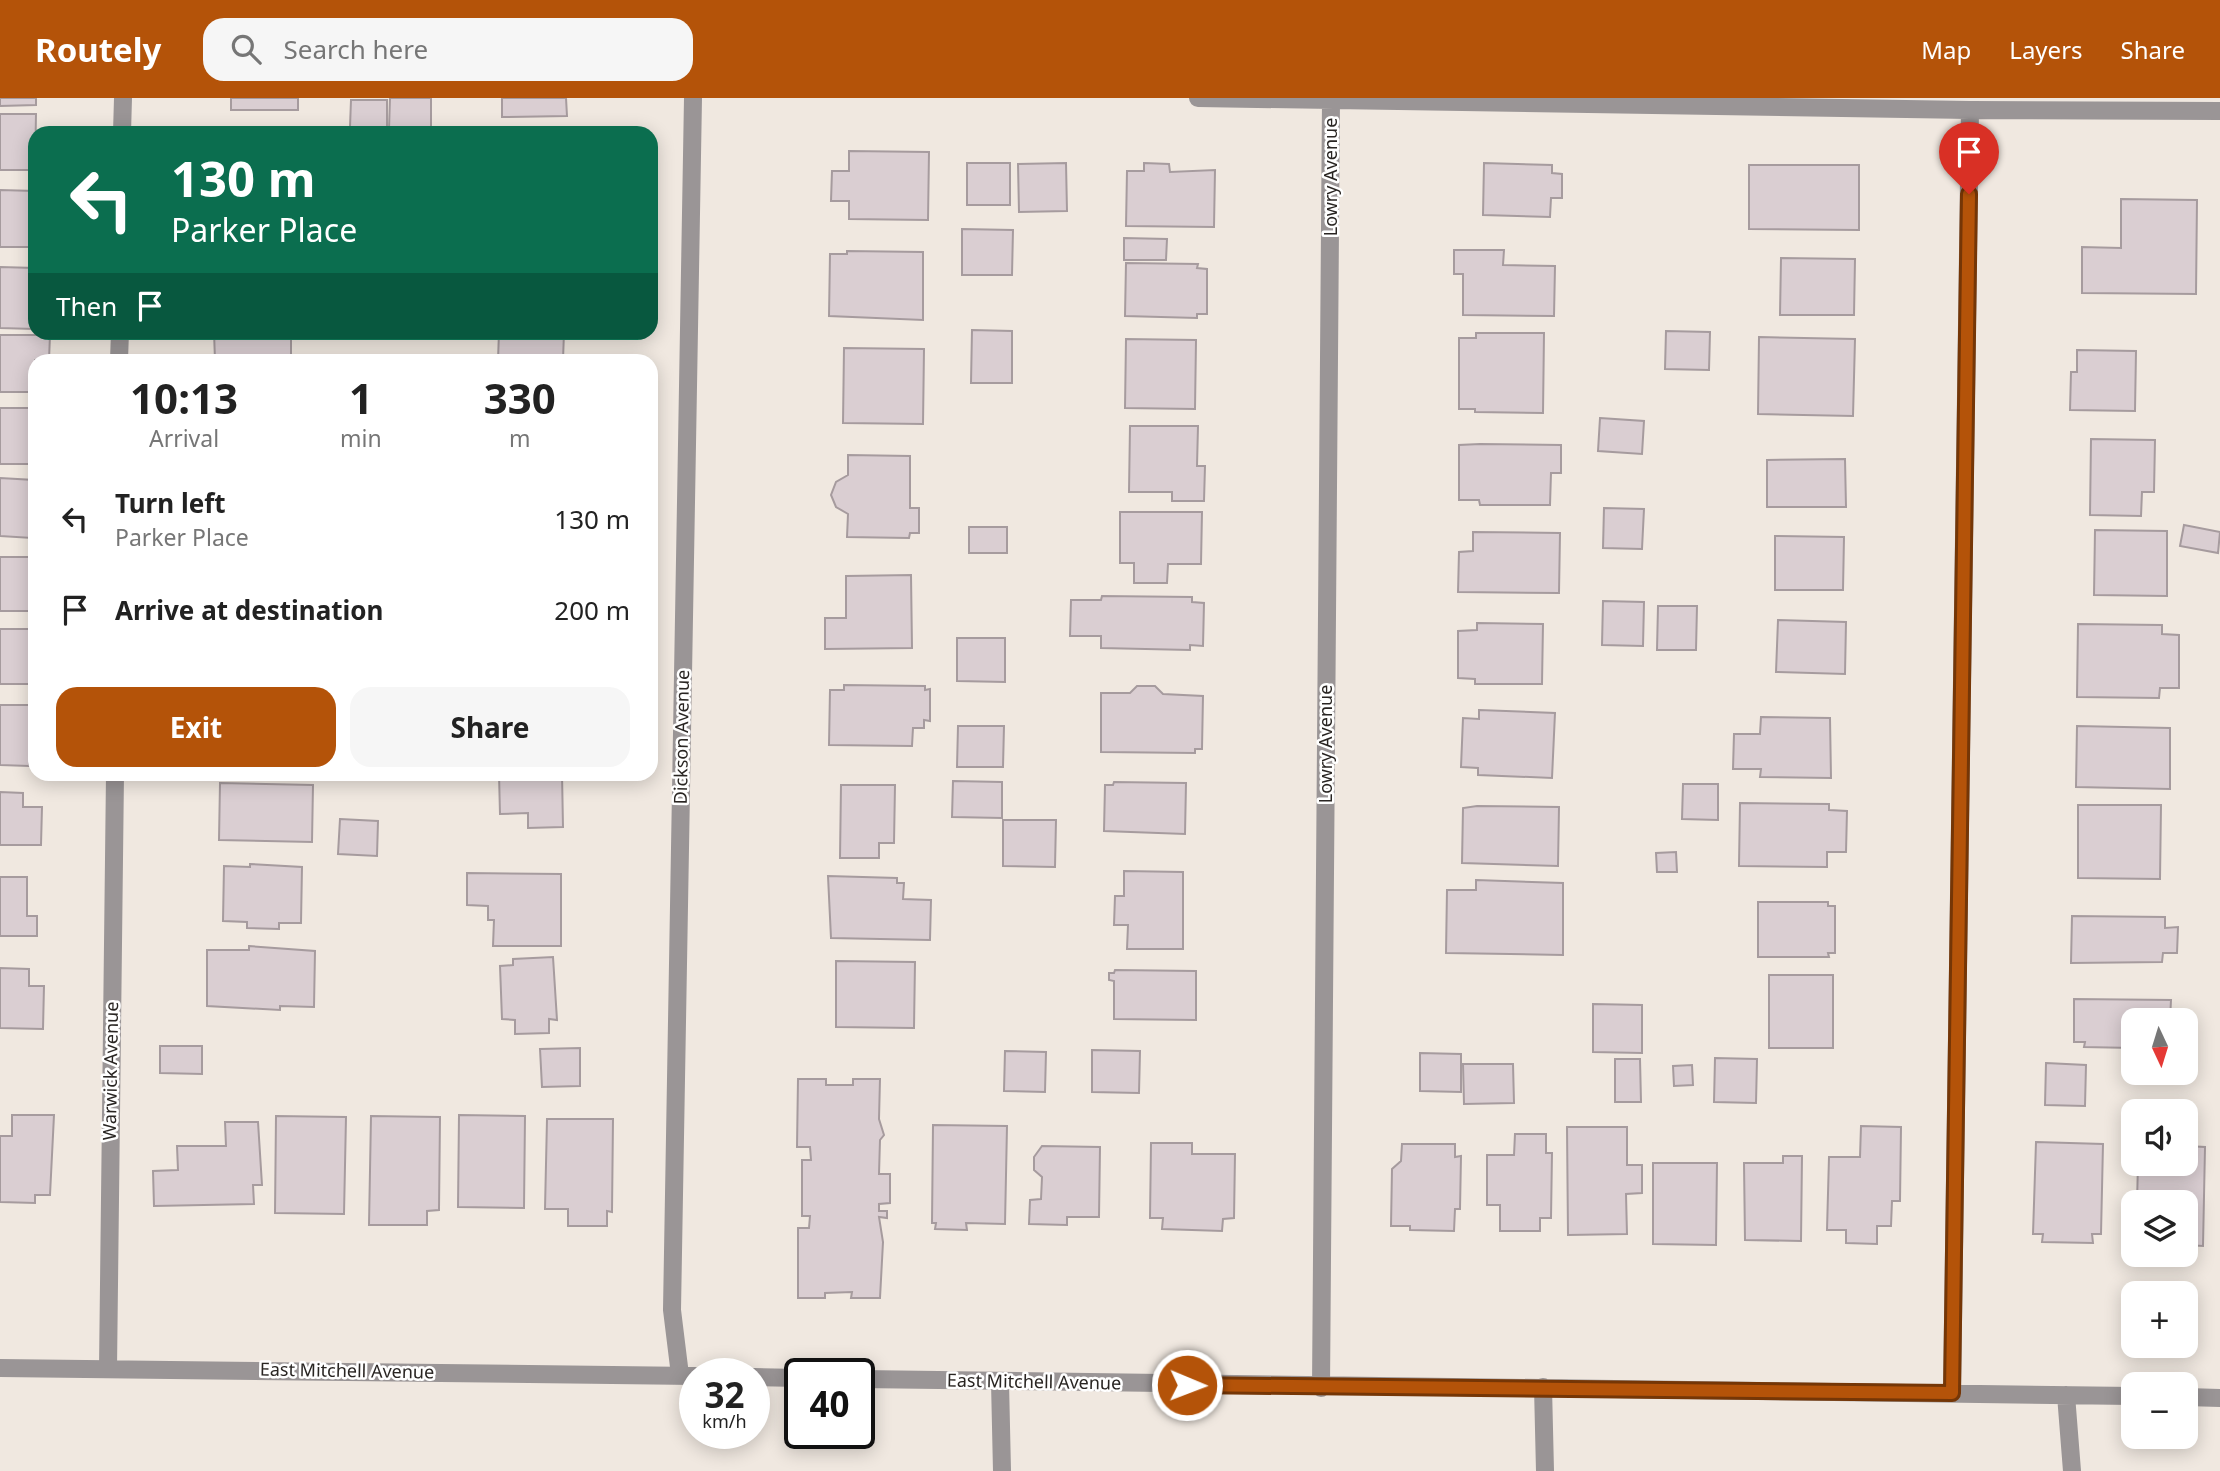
<!DOCTYPE html>
<html lang="en">
<head>
<meta charset="utf-8">
<style>
	body { margin:0; font-family:"Noto Sans",sans-serif; background:#f6f6f6; color:#222; height:100vh; display:flex; flex-direction:column; font-size:26px; white-space:nowrap }
	* { box-sizing:border-box; margin:0 }
	p { font-size:23px; color:#767676 }
	.icon { flex:none; width:38px; height:38px; fill:none; stroke:currentColor; stroke-width:2; stroke-linecap:round; stroke-linejoin:round }
	.map { position:relative; flex:1; overflow:hidden }
	.drawer { position:absolute; left:28px; top:256px; width:630px; height:427px; display:flex; flex-direction:column; background:#fff; border-radius:21px; box-shadow:0 4px 18px #0003 }
	.drawer>* { flex:none }
	.hud { position:absolute; left:28px; top:28px; width:630px; height:214px; border-radius:21px; box-shadow:0 4px 18px #0003; background:#0b6e4f; color:#fff; overflow:hidden }
	.needle { width:46px; rotate:176deg }
	.fabs { position:absolute; left:2121px; top:910px; display:grid; gap:14px }
	.fabs a { display:grid; place-items:center; width:77px; height:77px; border-radius:14px; background:#fff; box-shadow:0 4px 18px #0003; font-size:35px }
	.speed { position:absolute; left:679px; top:1260px; display:flex; gap:14px; font-size:35px; font-weight:700; text-align:center }
	.speed>* { display:grid; place-content:center; width:91px; height:91px; border-radius:50%; background:#fff; box-shadow:0 4px 18px #0003; line-height:1 }
	.speed small { font-size:18px; font-weight:400 }
	.speed .limit { border:4px solid #111; border-radius:10px; background:#fff; color:#111 }
	.pin { position:absolute; display:grid; place-items:center; width:60px; height:60px; color:#fff; margin:-72px -30px; border-radius:50% 50% 50% 0; rotate:-45deg; box-shadow:0 0 7px #0007 }
	.pin .icon { rotate:45deg }
	.me { position:absolute; width:77px; margin:-38px; rotate:91deg; stroke-linejoin:round; filter:drop-shadow(0 0 5px #0008) }
	.turn { display:flex; align-items:center; gap:24px; height:147px; padding:0 28px; font-size:32px }
	.turn .icon { width:91px; height:91px; stroke-width:2.5 }
	.turn b { display:block; font-size:49px; line-height:60px }
	.then { display:flex; align-items:center; height:66px; padding:0 28px; background:#0003; gap:14px; font-size:26px }
	.eta { display:flex; justify-content:space-evenly; align-items:center; height:119px; text-align:center }
	.eta b { font-size:42px; font-weight:700; line-height:49px }
	.primary-button { display:flex; gap:14px; margin-top:auto; padding:14px 28px }
	.primary-button a { flex:1; height:80px; border-radius:21px; background:#b45309; color:#fff; font-size:28px; font-weight:700; line-height:80px; text-align:center }
	.primary-button a+a { background:#f6f6f6; color:#222 }
	ul { padding:0; list-style:none }
	li { display:flex; align-items:center; gap:21px; height:91px; padding:0 28px }
	li div { flex:1 }
	li b { display:block; font-size:26px }
	li em { font-style:normal }
	header { display:flex; align-items:center; gap:42px; box-sizing:border-box; height:98px; padding:0 35px; background:#b45309; color:#fff }
	header strong { font-size:33px }
	nav { display:flex; gap:38px; margin-inline-start:auto; font-size:24px }
	.search { width:490px; height:63px; background:#f6f6f6; display:flex; align-items:center; gap:18px; box-sizing:border-box; padding:0 24px; border-radius:21px; color:#767676; font-size:26px }
	.map>svg:first-child { display:block }
	.building { fill:#daced2; stroke:#a69b9e; stroke-width:2 }
	.lines { fill:none; stroke-linecap:round; stroke-linejoin:round }
	.minor { stroke:#9a9596; stroke-width:18 }
	.route-casing { stroke:#753606; stroke-width:18 }
	.route { stroke:#b45309; stroke-width:12 }
	.labels { text-anchor:middle; stroke-width:5; stroke-linejoin:round; paint-order:stroke }
	.street-label { font-size:18px; fill:#292522; stroke:#fff }
</style>
</head>
<body>
<header>
<strong>Routely</strong>
<div class="search"><svg class="icon" aria-label="search" viewBox="0 0 24 24"><circle cx="10" cy="10" r="6"/><path d="M15 15l6 6"/></svg>Search here</div>
<nav><a>Map</a><a>Layers</a><a>Share</a></nav>
</header>
<div class="map">
<svg width="2220" height="1373" viewBox="0 0 2220 1373">
	<rect width="100%" height="100%" fill="#f0e8e0"/>
	<path class="building" d="M0,0h36v7l-36,1z
		M231,0h67v12h-67z
		M390,0h41v30l-42,1z
		M502,0h64l1,18 -65,1z
		M351,2h36v27h-37z
		M0,16h36l-1,56h-35z
		M348,31l40,1v3h-40z
		M389,33l42,1v1h-42z
		M849,53l80,1 -1,68 -79,-1v-18h-18l1,-30h17z
		M967,65h43v42h-43z
		M1066,65l1,48 -48,1 -1,-48z
		M1144,65l25,1 1,8 45,-2 -1,57 -88,-1 1,-55h17z
		M1484,65l68,2v8l10,1v24h-11l-1,19 -67,-2z
		M1749,67h110v65l-110,-1z
		M0,92l35,1v56h-35z
		M2121,101l76,1 -1,94 -114,-1v-46l39,1z
		M962,131l51,1 -1,45h-50z
		M1124,140l43,1 -1,21h-42z
		M1454,152h50l-1,15 52,1 -1,50 -91,-1v-41h-9z
		M847,153l76,1v68l-94,-4 1,-62h17z
		M1781,160l74,1 -1,56h-74z
		M1126,165l72,1 -1,4 10,1v45h-10v4l-72,-2z
		M0,169l35,1 -1,61 -34,-1z
		M972,232l40,1v52h-41z
		M1666,233l44,1 -1,38 -44,-1z
		M214,234h77v28h-76z
		M499,234h65l-1,28h-65z
		M1476,235h68l-1,80 -68,-1v-3h-16v-71h17z
		M0,237h50l-1,25h-14v32h-35z
		M1759,239l96,2 -2,77 -95,-2z
		M1126,241l70,1 -1,69 -70,-1z
		M844,250l80,1 -1,75 -80,-1z
		M2077,252l59,1 -1,60 -65,-1 1,-38h6z
		M0,310h35l-1,56h-34z
		M1600,320l44,3 -2,33 -44,-3z
		M1130,328h68l-1,40h8l-1,35h-32v-9h-43z
		M2091,341l64,1 -1,52h-12l-1,24 -51,-1z
		M1480,346l81,1v28h-10l-1,32h-70l-1,-5h-20v-55z
		M848,357l62,1v52h9v25h-9l-1,5 -62,-1 1,-23 -12,-7 -5,-12 5,-13 12,-7z
		M1845,361l1,48h-79v-47z
		M0,380l34,2 -2,58 -32,-2z
		M1604,410l40,1 -2,40 -39,-1z
		M1120,414h82l-1,52h-33l-1,19h-33v-20h-14z
		M2184,427l36,7 -2,21 -38,-7z
		M969,429h38v26h-38z
		M2095,432l72,1v65l-73,-1z
		M1473,434l87,1 -1,60 -101,-1 1,-40 14,-1z
		M1775,438l69,1 -1,53h-68z
		M0,459h35v54h-35z
		M911,477l1,73 -87,1v-31h21v-42z
		M1102,498l90,1v5l12,1 -1,43 -13,-1v5l-89,-2v-12h-31l1,-36h30z
		M1603,503l41,1 -1,44 -41,-1z
		M1658,508h39l-1,44h-39z
		M1778,522l68,2 -1,52 -69,-2z
		M1477,525l66,1 -1,60h-67v-5l-17,-1v-47l19,-1z
		M2078,526l84,1v9l17,1v53h-19l-1,10 -82,-1z
		M0,531h29v15l6,-1v41h-35z
		M957,540h48v44l-48,-1z
		M844,587l81,1v4l5,-1v32l-6,-1v8h-11l-1,18 -83,-1 1,-55h14z
		M1137,588h18l8,8 40,2 -1,53h-7v4l-94,-1v-59h29z
		M0,607h30l-1,61 -29,-1z
		M1479,612l76,3 -3,65 -74,-3v-7l-17,-1 2,-49 16,1z
		M1761,619l69,1 1,60 -71,-1 1,-8h-28l1,-35h26z
		M958,628h46l-1,41h-46z
		M2077,628l93,2v61l-94,-2z
		M499,676h63l1,53 -35,1v-15l-28,1z
		M953,683l49,1v36l-50,-1z
		M1114,684l72,1 -1,51 -81,-3 1,-46h8z
		M220,685l93,2 -1,57 -93,-2z
		M1683,686h35v36l-36,-1z
		M841,687h54l-1,58h-15v15h-39z
		M0,694l23,1v14h19l-1,38h-41z
		M1740,705l89,1v6l18,1 -1,41h-19v15l-88,-1z
		M2078,707h83l-1,74 -82,-1z
		M1477,708l82,1 -1,59 -96,-3 1,-55z
		M340,721l38,2 -1,35 -39,-2z
		M1003,722h53l-1,47 -52,-1z
		M1676,754l1,20h-20l-1,-19z
		M250,766l52,3 -1,56h-22v6l-32,-1v-6l-24,-1 1,-55 26,1z
		M1124,773l59,1v77h-56l1,-24h-14l1,-29h9z
		M467,775l94,1v72h-68l1,-26h-6v-14l-21,-1z
		M828,778l69,2v5h7l-1,16 28,1 -1,40 -99,-2z
		M0,779h27v39h10v20h-37z
		M1476,782l87,3v72l-117,-2 1,-63h29z
		M1758,804h70v4h7v47h-7l1,4h-71z
		M2072,818l93,1v11l13,-1 -1,26h-14l-1,9 -91,1z
		M249,848l66,5 -1,56 -34,-1v4l-73,-4v-56h42z
		M553,859l4,63 -8,-1v14l-34,1v-14l-13,-1 -2,-53 13,-1v-6z
		M836,863l79,1 -1,66 -78,-1z
		M0,870l29,1v17h15l-1,43 -43,-1z
		M1115,872l81,1v49l-82,-1v-38l-5,-1v-7h5z
		M1769,877h64v73h-64z
		M2074,901l97,1 -1,20h-37v28l-49,-1 1,-5h-11z
		M1593,906l49,1v48l-49,-1z
		M160,948h42v28l-42,-1z
		M580,950v38l-38,1 -2,-38z
		M1092,952l48,1 -1,42 -47,-1z
		M1005,953l41,1 -1,40 -41,-1z
		M1420,955l41,1v38l-41,-1z
		M1715,960l42,1 -1,44 -42,-1z
		M1615,961h25l1,43h-26z
		M2046,965l40,2 -1,41 -40,-1z
		M1463,966h50l1,39 -50,1z
		M1692,967l1,20 -19,1 -1,-20z
		M798,981h28v6h27v-6h27l-1,40 5,16 -4,5 -1,34h11v29l-11,1v7h8v7l-8,-1 4,25 -3,56h-29l1,-6 -27,1v5h-27v-70h11l1,-12h-8v-56h9l-1,-13h-13z
		M12,1017h42l-4,80h-15v8l-35,-1v-66h12z
		M459,1017l66,1 -1,92 -66,-1z
		M276,1018l70,1 -2,97 -69,-1z
		M371,1018l69,1 -1,93 -12,1v14h-58z
		M547,1021h66l-1,93 -5,-1v15h-39v-17h-23z
		M225,1024h33l4,63h-9l1,19 -100,2 -1,-35 25,-1 -1,-24h49z
		M933,1027l74,1 -2,98 -39,-1 1,7 -32,-1 1,-6h-4z
		M1861,1028l40,1 -1,74h-8l-1,25h-14v18l-31,-1v-13h-19l2,-73h31z
		M1567,1029h60v38h15v28l-16,1 1,40 -59,1z
		M1515,1036h31v19h6l-1,65h-11v13h-40v-26h-13v-50h27z
		M2036,1044l67,2 -2,90h-9l1,9 -51,-1 1,-8h-10z
		M1151,1045h41v11h43l-1,64 -11,1 -1,12 -60,-2 1,-11h-13z
		M1402,1046h53v13l6,-1 -1,53h-5l-1,22 -44,-1v-4h-19l1,-57 9,-8z
		M1042,1048l58,1 -1,70h-32v8l-38,-1 1,-24 11,-1 1,-22 -8,-7v-13z
		M2186,1048l19,1 -2,99 -17,-1v-43h-49l1,-38h48z
		M1783,1058h19l-1,85 -56,-1 -1,-77h39z
		M1653,1065h64l-1,82 -63,-1z"/>
	<g class="lines">
		<path class="minor" d="M1198,0l772,12 250,1
			M122,35l1,-35
			M119,262l1,-28
			M0,1270l695,8
			M108,1271l7,-595
			M680,1277l-8,-65 21,-1212
			M754,1279l46,1
			M859,1281c425,8 850,11 1274,17
			M1000,1284l2,89
			M1543,1289l2,84
			M1321,1290l10,-1288
			M1952,1295l18,-1283
			M2066,1297l6,76
			M2186,1299l34,1"/>
	</g>
	<g class="lines">
		<g class="route-casing">
			<path id="route" d="M1187,1287l765,8 17,-1199"/>
		</g>
		<use href="#route" class="route"/>
	</g>
	<g class="labels">
		<g class="street-label">
			<text transform="translate(1331 79) rotate(-90)" y="6">Lowry Avenue</text>
			<text transform="translate(682 639) rotate(-89)" y="6">Dickson Avenue</text>
			<text transform="translate(1326 646) rotate(-90)" y="6">Lowry Avenue</text>
			<text transform="translate(111 973) rotate(-89)" y="6">Warwick Avenue</text>
			<text transform="translate(347 1273) rotate(1)" y="6">East Mitchell Avenue</text>
			<text transform="translate(1034 1284) rotate(1)" y="6">East Mitchell Avenue</text>
		</g>
	</g>
</svg>
<div class="fabs">
<a><svg class="needle" viewBox="-14 -14 28 28"><path d="M0-13l5 13h-10z" fill="#e53935"/><path d="M0 13l5-13h-10z" fill="#767676"/></svg></a>
<a><svg class="icon" aria-label="sound" viewBox="0 0 24 24"><path d="M4 9h4l5-4v14l-5-4H4zM17 9q2 3 0 6"/></svg></a>
<a><svg class="icon" aria-label="layers" viewBox="0 0 24 24"><path d="M12 4l9 5-9 5-9-5zM3 14l9 5 9-5"/></svg></a>
<a>+</a>
<a>−</a>
</div>
<div class="speed"><div>32<small>km/h</small></div><div class="limit">40</div></div>
<div class="pin" style="left:1969px;top:96px;background:#d93025"><svg class="icon" aria-label="arrive" viewBox="0 0 24 24"><path d="M6 21V4h12l-3 4 3 4H6"/></svg></div>
<svg class="me" style="left:1187px;top:1287px" viewBox="-20 -20 40 40"><circle r="17" fill="#b45309" stroke="#fff" stroke-width="3"/><path d="M0-11L8 9 0 5-8 9z" fill="#fff"/></svg>
<div class="hud">
<div class="turn"><svg class="icon" aria-label="left" viewBox="0 0 24 24"><path d="M17 20v-9H6M10 6l-5 5 5 5"/></svg><div><b>130 m</b>Parker Place</div></div>
<div class="then">Then<svg class="icon" aria-label="arrive" viewBox="0 0 24 24"><path d="M6 21V4h12l-3 4 3 4H6"/></svg></div>
</div>
<section class="drawer">
<div class="eta">
<div><b>10:13</b><p>Arrival</p></div>
<div><b>1</b><p>min</p></div>
<div><b>330</b><p>m</p></div>
</div>
<ul>
<li><svg class="icon" aria-label="left" viewBox="0 0 24 24"><path d="M17 20v-9H6M10 6l-5 5 5 5"/></svg><div><b>Turn left</b><p>Parker Place</p></div><em>130 m</em></li>
<li><svg class="icon" aria-label="arrive" viewBox="0 0 24 24"><path d="M6 21V4h12l-3 4 3 4H6"/></svg><div><b>Arrive at destination</b></div><em>200 m</em></li>
</ul>
<div class="primary-button"><a>Exit</a><a>Share</a></div>
</section>
</div>
</body>
</html>
